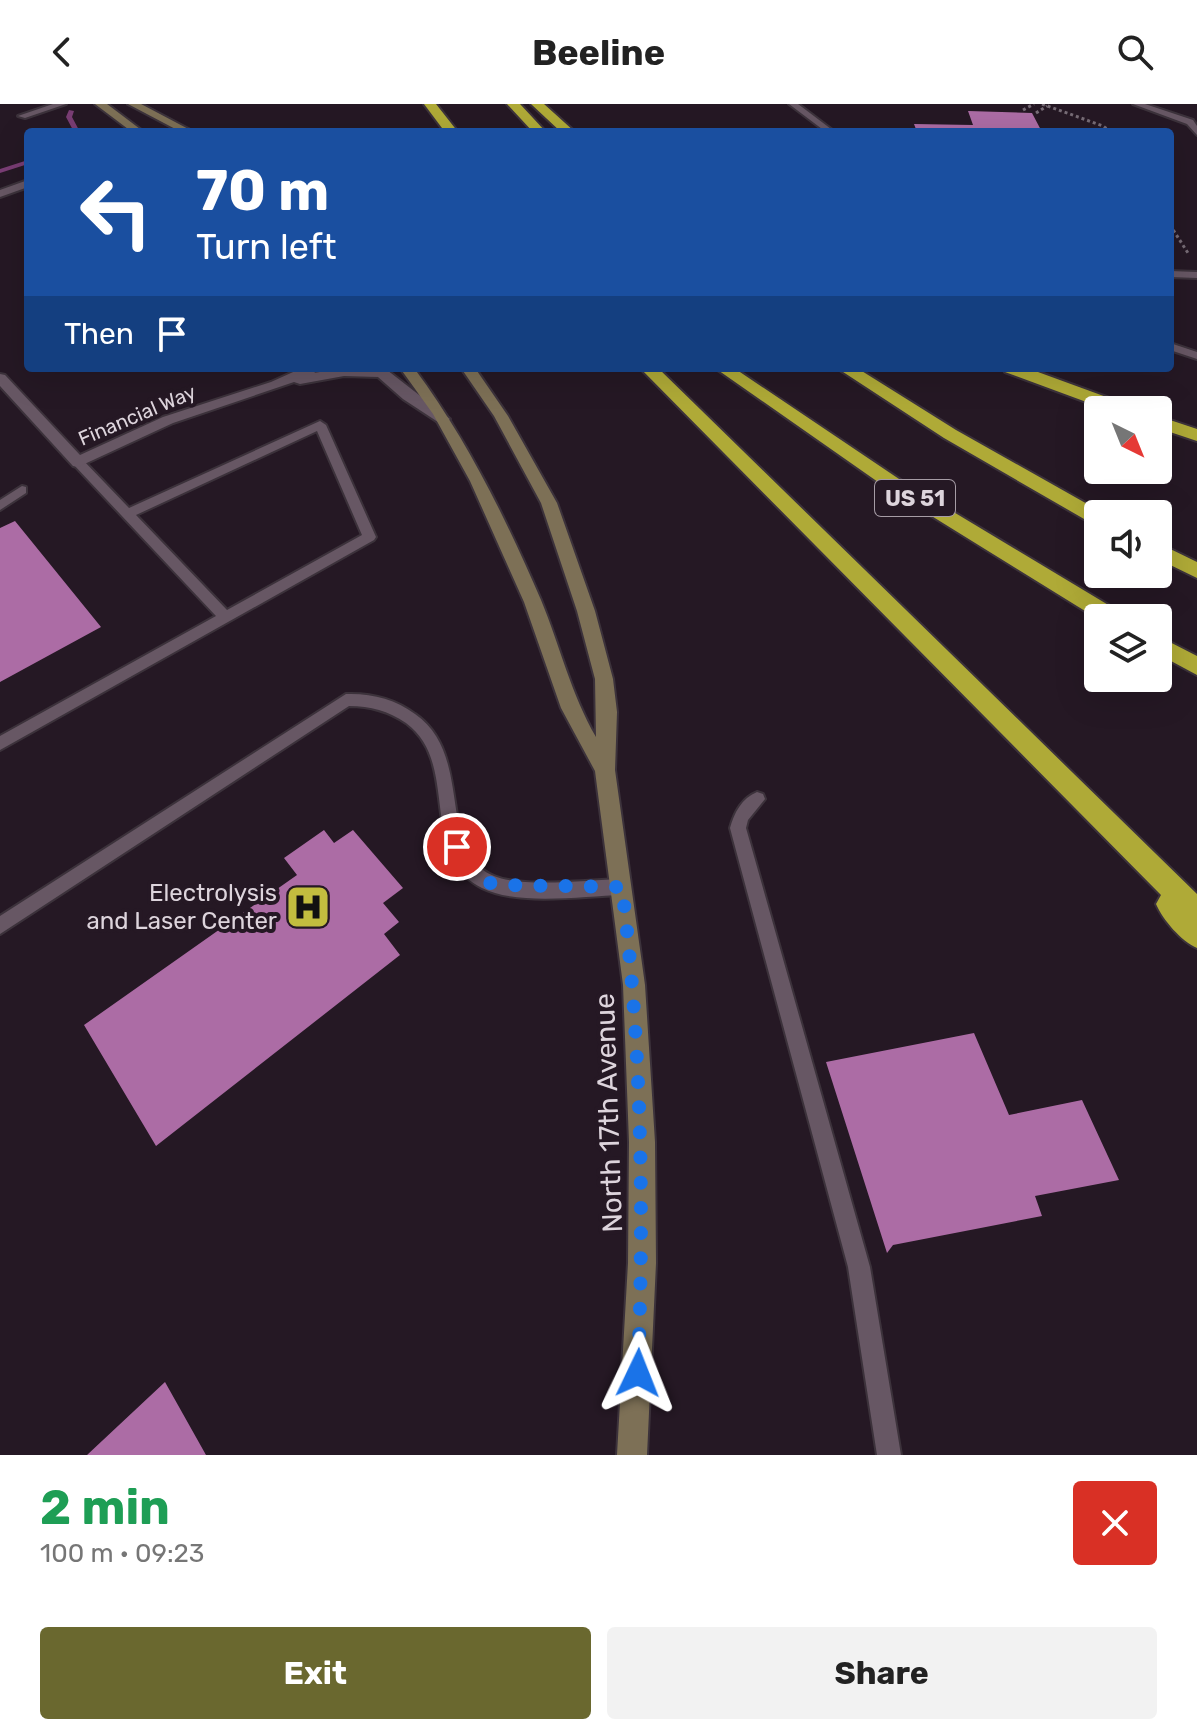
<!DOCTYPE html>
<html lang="en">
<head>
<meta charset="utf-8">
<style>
	body { margin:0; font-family:Rubik,sans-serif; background:#f2f2f2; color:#222; height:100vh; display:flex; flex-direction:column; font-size:30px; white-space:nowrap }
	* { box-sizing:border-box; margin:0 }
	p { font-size:26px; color:#767676 }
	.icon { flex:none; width:44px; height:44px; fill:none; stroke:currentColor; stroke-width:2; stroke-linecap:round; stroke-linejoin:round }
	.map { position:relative; height:1351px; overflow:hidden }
	.drawer { display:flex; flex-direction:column; background:#fff; flex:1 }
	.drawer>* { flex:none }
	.guide { position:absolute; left:24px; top:24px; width:1150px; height:244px; border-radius:8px; box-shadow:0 8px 32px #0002; background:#1a4fa0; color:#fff; overflow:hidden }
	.needle { width:52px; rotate:137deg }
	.tools { position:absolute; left:1084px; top:292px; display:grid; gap:16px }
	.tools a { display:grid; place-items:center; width:88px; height:88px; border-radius:8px; background:#fff; box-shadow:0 8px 32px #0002; font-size:40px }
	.pin { position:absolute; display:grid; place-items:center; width:68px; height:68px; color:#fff; margin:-34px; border:4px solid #fff; border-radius:50%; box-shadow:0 2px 8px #0007 }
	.me { position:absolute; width:88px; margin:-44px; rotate:2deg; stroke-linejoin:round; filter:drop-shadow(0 0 6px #0008) }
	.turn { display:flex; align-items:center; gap:28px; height:168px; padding:0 40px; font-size:36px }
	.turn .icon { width:104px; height:104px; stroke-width:2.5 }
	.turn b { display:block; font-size:56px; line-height:68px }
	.then { display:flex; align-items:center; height:76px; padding:0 40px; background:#0003; gap:16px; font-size:30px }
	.round { display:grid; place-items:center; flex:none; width:84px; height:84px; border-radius:8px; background:#f2f2f2 }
	.head { display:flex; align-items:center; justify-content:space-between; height:136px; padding:0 40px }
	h1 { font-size:48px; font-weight:700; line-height:60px; color:#1e9e55 }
	.action { display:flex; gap:16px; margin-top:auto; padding:16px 40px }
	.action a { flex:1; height:92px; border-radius:8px; background:#6a682f; color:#fff; font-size:32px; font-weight:700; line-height:92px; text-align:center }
	.action a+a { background:#f2f2f2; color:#222 }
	header { display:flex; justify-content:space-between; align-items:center; height:104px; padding:0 40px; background:#fff; font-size:36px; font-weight:700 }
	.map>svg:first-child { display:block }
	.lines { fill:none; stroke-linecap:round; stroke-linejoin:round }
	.stream { fill:#793d74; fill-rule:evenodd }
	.building { fill:#ac6ca5 }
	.service-casing { stroke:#3c323b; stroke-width:4 }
	.minor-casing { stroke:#3c323b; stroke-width:4 }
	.secondary-casing { stroke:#3c323b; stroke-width:4 }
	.motorway-casing { stroke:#3c323b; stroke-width:4 }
	.path { stroke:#776c76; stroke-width:3; stroke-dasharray:3 3; stroke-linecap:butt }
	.service { fill:#675764; fill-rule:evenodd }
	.minor { fill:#675764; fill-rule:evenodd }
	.secondary { fill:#7d7056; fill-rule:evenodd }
	.motorway { fill:#afaa37; fill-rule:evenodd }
	.route { stroke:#1a73e8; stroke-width:14; stroke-dasharray:0 25.2 }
	.labels { text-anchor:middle; stroke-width:8; stroke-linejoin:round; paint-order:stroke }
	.far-street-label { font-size:20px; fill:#ddd4dc; stroke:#251824 }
	.shield { fill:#251824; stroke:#a69ca5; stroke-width:2 }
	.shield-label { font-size:22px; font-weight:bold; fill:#ddd4dc }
	.poi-label { font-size:24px; fill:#ddd4dc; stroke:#251824; text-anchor:end }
	.near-street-label { font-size:28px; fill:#ddd4dc; stroke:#251824 }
</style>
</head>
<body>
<header><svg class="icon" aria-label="back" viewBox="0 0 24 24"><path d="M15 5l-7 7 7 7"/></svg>Beeline<svg class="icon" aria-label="search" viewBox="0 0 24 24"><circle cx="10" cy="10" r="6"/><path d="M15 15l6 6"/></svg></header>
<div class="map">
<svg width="1197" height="1351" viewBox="0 0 1197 1351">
	<rect width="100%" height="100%" fill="#251824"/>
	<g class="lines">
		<path class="stream" d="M69,6l5,1 -2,6 8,15h-6l-8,-15z
			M28,56v4l-28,9v-4z"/>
	</g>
	<path class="building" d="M968,7l64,2 10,19h-125l-3,-8 59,1z
		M15,417l86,106 -101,55v-154z
		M324,726l10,13 19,-13 50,58 -20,15 16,19 -15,12 16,21 -244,191 -72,-121 213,-150 -13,-17z
		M974,929l35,82 73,-15 37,80 -84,16 7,20 -149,29 -6,8 -61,-191z
		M165,1278l41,73h-119z"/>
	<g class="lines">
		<g class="service-casing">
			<path id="service" d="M53,0h13l-41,14 -7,-2z
				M789,0h9l37,28h-9z
				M1133,0h12l48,16 4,6v9l-10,-11z
				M1170,167l27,1v6l-27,-1z
				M1170,239l27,9v7l-27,-9z
				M320,317l6,4 50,112 -2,3 -374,210v-14l216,-120 -142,-151v-6h8l47,49zM317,327l45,104 -135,75 -91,-95z
				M22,382l4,1v6l-26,17v-10z
				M346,590c25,-1 49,5 69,20 60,41 20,138 79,162 28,12 96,4 128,3l6,2 3,6 -3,6 -6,2c-39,1 -104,11 -140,-7 -65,-33 -21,-125 -76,-165 -18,-12 -35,-17 -57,-17l-349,228v-18z
				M757,688l6,2 2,5 -17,21 -2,8 124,439 31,188h-24l-29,-188 -118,-439c4,-15 12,-30 27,-36z"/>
		</g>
		<g class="minor-casing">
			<path id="minor" d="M28,76v7l-28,10v-7z
				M302,264h19l-7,5 29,-5 44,2 63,49 -7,5 -5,-2 -35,-23 -25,-22 -34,-1 -44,8 -6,-2 -121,41 -95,44 -5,-1 -73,-80v-12l5,1 75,80 83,-38 108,-35z"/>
		</g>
		<g class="secondary-casing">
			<path id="secondary" d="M95,0h12l37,28h-12z
				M128,0h13l53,28h-13z
				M400,264h14c53,71 92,151 127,232 19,46 30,94 55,137l-1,-58 -18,-68 -36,-108 -47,-87 -33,-48h14l33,48 49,87 38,108 18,68 4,33 -2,58 30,215 10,157 1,121 -9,192h-30l11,-192 1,-121 -6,-157 -28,-214 -34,-63 -37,-106 -54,-121 -37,-67z"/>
		</g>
		<g class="motorway-casing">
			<path id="motorway" d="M424,0h12l22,28h-13z
				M507,0h13l26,28h-13z
				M531,0h13l31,28h-14z
				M640,264h18l539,526v54c-16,-7 -34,-28 -41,-44l5,-9z
				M715,264h19l168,113 218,131 4,6 -26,1 -210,-130z
				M837,264h20l99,62 149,84h-7v11l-7,-2 -147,-85z
				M1003,264h24l104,38 3,4h-26l-103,-38z
				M1158,312l39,13v12l-39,-13z
				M1158,439l39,19v16l-39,-19z
				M1158,532l39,20v19l-39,-21z"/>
		</g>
		<path class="path" d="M1042,0l61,22 8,6
			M1023,6l11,-6
			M1036,9l11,-7
			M1170,121l18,28"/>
		<use href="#service" class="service"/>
		<use href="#minor" class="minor"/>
		<use href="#secondary" class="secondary"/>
		<use href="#motorway" class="motorway"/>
	</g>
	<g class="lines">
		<path class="route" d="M457,743c9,19 19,33 40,38l125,2c20,162 22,323 16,486"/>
	</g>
	<defs>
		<g id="hospital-square" transform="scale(2.3)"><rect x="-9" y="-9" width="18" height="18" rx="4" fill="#c2bd3f" stroke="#251824"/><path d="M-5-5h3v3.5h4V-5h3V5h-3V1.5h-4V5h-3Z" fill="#111"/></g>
	</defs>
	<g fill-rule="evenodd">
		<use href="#hospital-square" x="308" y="803"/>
	</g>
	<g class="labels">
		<g class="far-street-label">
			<text transform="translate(137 311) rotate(-23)" y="7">Financial Way</text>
		</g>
		<rect class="shield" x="875" y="376" width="80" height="36" rx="6"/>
		<g class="shield-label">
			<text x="915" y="402">US 51</text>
		</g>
		<g class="poi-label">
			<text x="277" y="797">Electrolysis<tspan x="277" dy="28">and Laser Center</tspan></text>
		</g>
		<g class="near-street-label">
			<text transform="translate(608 1009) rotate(-92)" y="10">North 17th Avenue</text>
		</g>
	</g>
</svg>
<div class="tools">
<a><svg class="needle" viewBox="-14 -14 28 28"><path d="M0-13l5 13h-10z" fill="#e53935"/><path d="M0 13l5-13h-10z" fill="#767676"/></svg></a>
<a><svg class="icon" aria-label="sound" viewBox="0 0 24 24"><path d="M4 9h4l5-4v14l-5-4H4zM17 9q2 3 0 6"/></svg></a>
<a><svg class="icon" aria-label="layers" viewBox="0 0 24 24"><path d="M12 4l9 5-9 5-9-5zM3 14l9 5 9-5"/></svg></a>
</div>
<div class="pin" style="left:457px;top:743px;background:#d93025"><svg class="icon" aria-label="arrive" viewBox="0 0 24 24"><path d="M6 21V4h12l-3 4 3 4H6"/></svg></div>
<svg class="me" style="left:638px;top:1269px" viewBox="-20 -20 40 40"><path d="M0-17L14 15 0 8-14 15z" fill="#1a73e8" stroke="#fff" stroke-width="4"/></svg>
<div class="guide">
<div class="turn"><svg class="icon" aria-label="left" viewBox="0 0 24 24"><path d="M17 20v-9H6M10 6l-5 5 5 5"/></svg><div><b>70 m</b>Turn left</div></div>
<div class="then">Then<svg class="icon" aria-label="arrive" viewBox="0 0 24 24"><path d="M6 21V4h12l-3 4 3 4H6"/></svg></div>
</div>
</div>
<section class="drawer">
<div class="head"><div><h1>2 min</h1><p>100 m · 09:23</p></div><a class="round" style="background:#d93025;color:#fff"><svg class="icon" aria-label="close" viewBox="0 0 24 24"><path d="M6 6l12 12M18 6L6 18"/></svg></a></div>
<div class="action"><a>Exit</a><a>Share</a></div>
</section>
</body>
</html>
